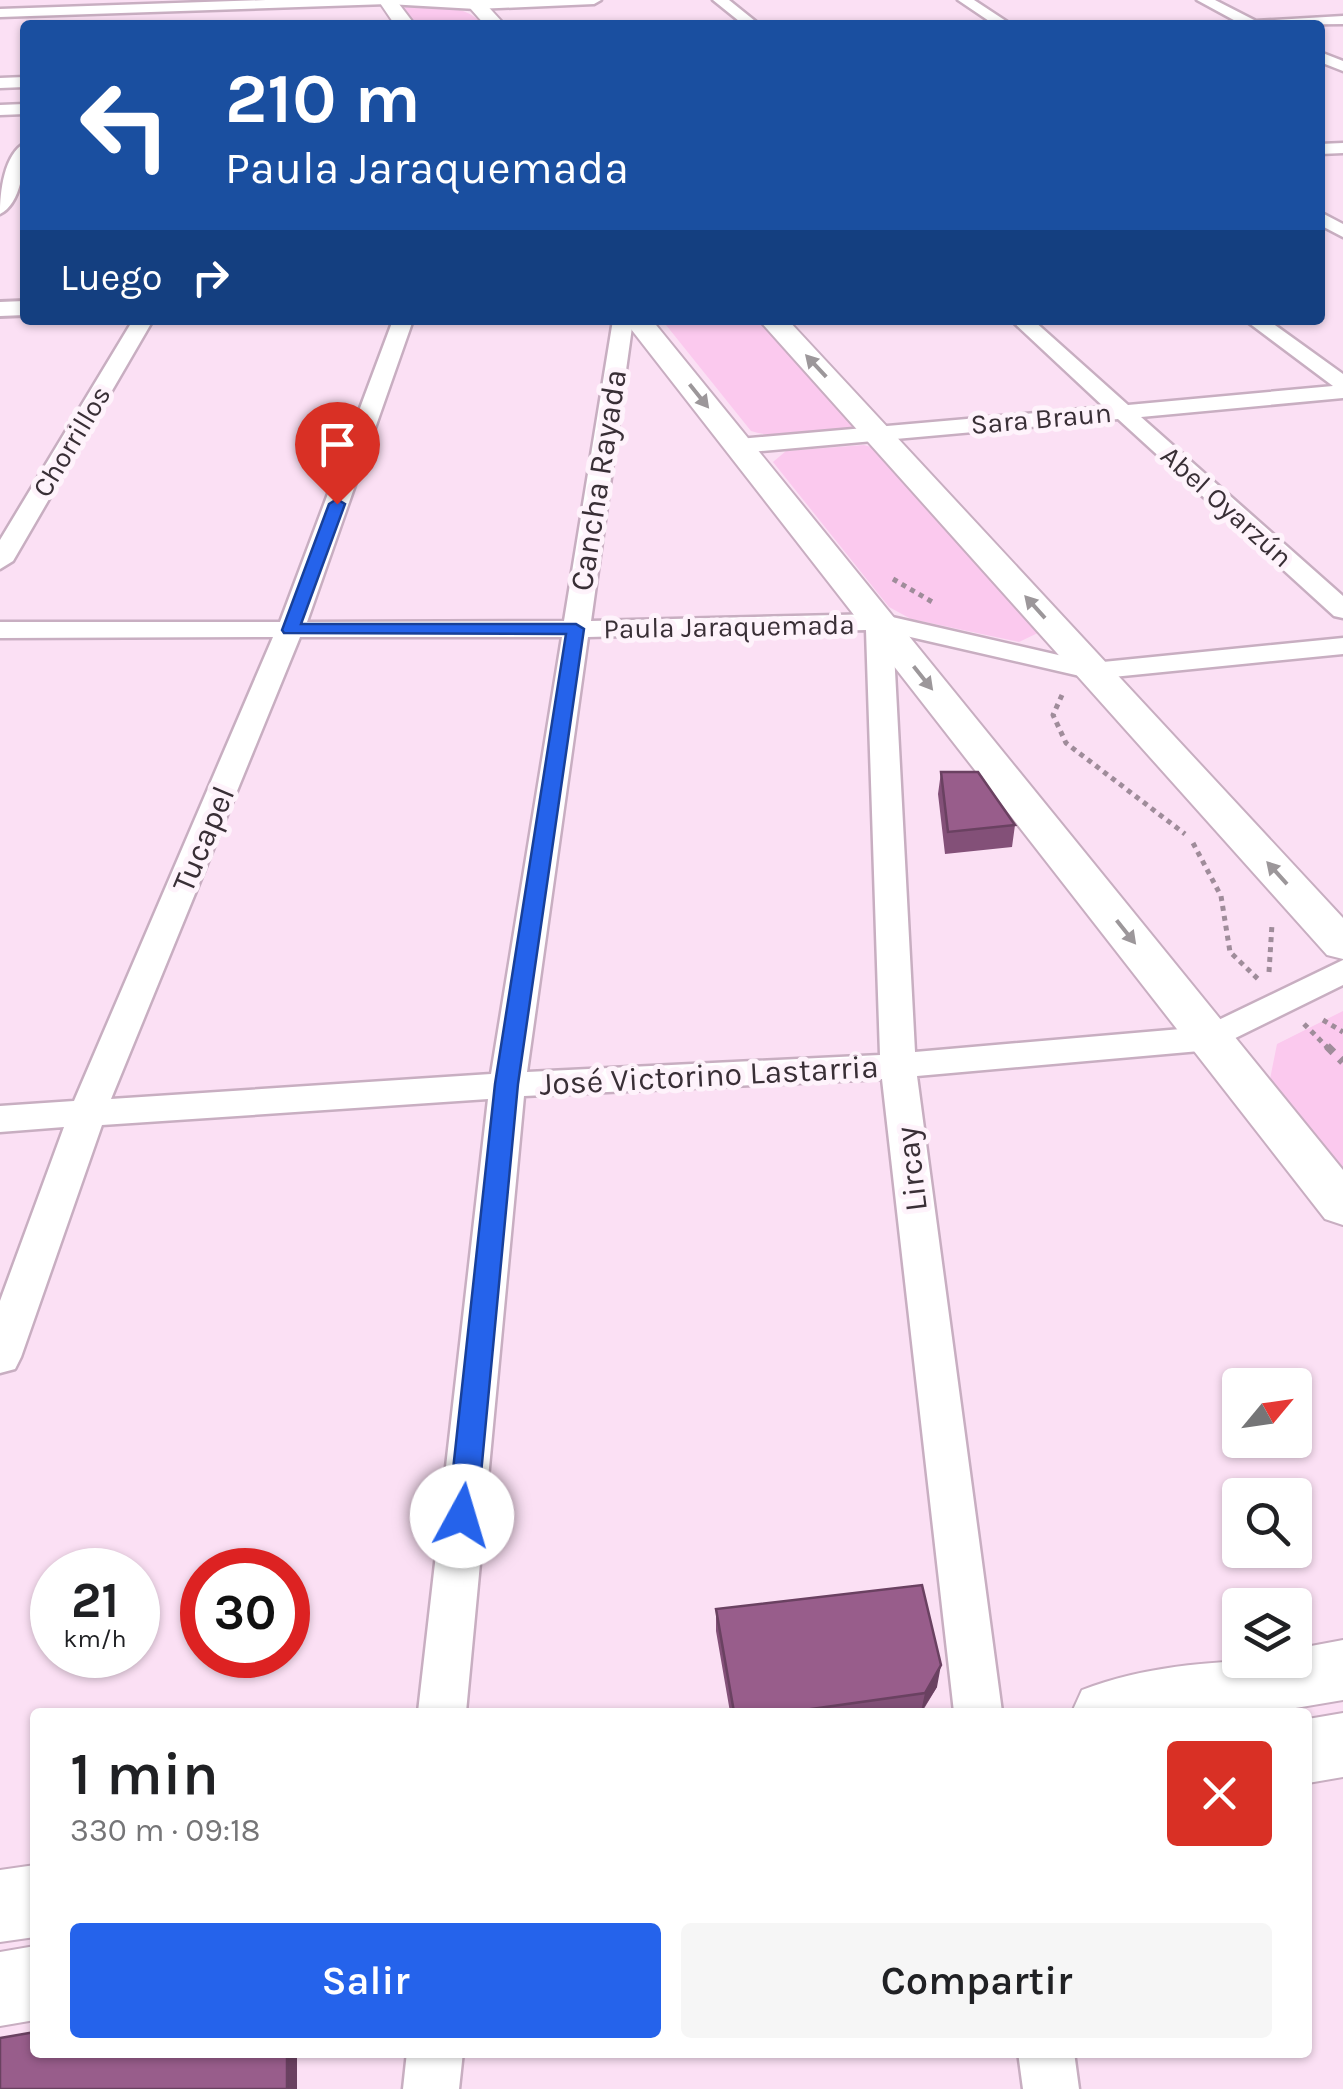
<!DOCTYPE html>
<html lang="es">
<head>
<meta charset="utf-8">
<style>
	body { margin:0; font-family:Karla,sans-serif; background:#f6f6f6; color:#202124; height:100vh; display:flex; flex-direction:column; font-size:38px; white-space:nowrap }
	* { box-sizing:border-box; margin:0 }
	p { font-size:32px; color:#757577 }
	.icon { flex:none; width:55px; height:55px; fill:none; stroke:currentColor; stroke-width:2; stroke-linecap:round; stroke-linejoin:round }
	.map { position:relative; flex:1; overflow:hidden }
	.details { position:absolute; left:30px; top:1708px; width:1282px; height:350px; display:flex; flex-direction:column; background:#fff; border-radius:10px; box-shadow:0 2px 8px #0004 }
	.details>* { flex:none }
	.banner { position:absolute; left:20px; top:20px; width:1305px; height:305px; border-radius:10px; box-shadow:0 2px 8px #0004; background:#1a4fa0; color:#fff; overflow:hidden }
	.needle { width:65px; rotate:61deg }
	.buttons { position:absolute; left:1222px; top:1368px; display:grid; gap:20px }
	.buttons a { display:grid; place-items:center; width:90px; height:90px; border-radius:10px; background:#fff; box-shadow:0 2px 8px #0004; font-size:50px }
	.speed { position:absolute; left:30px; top:1548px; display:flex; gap:20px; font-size:50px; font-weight:700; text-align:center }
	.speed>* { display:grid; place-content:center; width:130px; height:130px; border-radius:50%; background:#fff; box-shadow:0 2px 8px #0004; line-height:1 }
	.speed small { font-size:25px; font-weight:400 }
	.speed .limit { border:15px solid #d22; background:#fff; color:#111 }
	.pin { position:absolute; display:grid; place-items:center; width:85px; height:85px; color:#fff; margin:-102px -42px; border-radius:50% 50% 50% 0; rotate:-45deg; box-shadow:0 0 10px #0007 }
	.pin .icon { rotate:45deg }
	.me { position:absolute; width:110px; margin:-55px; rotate:6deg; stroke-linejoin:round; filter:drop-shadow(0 0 8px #0008) }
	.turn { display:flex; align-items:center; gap:35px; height:210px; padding:0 40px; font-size:45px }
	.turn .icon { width:130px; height:130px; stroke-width:2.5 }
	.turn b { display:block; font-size:70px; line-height:85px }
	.then { display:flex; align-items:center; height:95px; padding:0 40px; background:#0003; gap:20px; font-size:38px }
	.round { display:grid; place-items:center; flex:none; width:105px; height:105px; border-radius:10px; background:#f6f6f6 }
	.headline { display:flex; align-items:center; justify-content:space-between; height:170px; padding:0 40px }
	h1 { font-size:60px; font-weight:600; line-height:75px }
	.button { display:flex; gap:20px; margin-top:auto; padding:20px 40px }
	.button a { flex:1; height:115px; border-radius:10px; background:#2563eb; color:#fff; font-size:40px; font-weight:600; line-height:115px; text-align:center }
	.button a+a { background:#f6f6f6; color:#202124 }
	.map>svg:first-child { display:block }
	.green { fill:#fbc9ee }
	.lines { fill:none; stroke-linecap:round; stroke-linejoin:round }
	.minor-casing { stroke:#c8aec1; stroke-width:5 }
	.tertiary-casing { stroke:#c8aec1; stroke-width:6 }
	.secondary-casing { stroke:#c8aec1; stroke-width:4 }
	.path-far1 { stroke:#9f8c9a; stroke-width:5; stroke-dasharray:5 5; stroke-linecap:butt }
	.path { stroke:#9f8c9a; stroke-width:8; stroke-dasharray:9 9; stroke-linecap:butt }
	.minor { fill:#fff; fill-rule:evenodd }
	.tertiary { fill:#fff; fill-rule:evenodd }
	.secondary { fill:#fff; fill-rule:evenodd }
	.wall { fill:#835078 }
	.shaded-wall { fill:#6a4161 }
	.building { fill:#985d8b; stroke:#6a4161; stroke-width:2.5 }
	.oneway { fill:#9c979a }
	.route { fill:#2563eb; stroke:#184099; stroke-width:2.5 }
	.labels { text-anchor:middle; stroke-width:10; stroke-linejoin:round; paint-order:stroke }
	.far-street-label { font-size:28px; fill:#392f36; stroke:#fef3fb }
	.street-label { font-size:32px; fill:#392f36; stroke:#fef3fb }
</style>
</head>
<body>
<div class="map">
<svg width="1343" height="2089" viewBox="0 0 1343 2089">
	<rect width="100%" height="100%" fill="#fbe0f4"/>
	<path class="green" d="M417,5c27,2 48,0 67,20h-69l-14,-17z
		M662,320h98l97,105c-30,15 -75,15 -106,6z
		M864,445l21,6 157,180 -23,11 -108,-23 -22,-12 -116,-145 13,-11z
		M1343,1011v157l-73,-89 7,-35z"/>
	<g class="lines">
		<g class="minor-casing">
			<path id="minor" d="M266,0h335l-7,4 -118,5 -88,-5 -388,13v-8z
				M713,0h16l31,25h-16z
				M958,0h16l38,25h-17z
				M1197,0h18l41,21 87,-5v8l-100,1z
				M1320,52l23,9v10l-23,-9z
				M25,77v10l-25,1v-10z
				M25,104v10l-25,1v-10z
				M25,143c0,22 -4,61 -25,71 0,-22 4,-60 25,-71z
				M1343,143v10l-23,1v-10z
				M1320,212l23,12v13l-23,-12z
				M133,320h20l-140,241 -13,8v-29z
				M393,320h20l-106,302 257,-1 49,-301h20l-42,301 288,-7 214,49 250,-25v16l-250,25 -200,-46 22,419 289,-25 139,-67v25l-132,65 -294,26 85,636h-48l-72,-633 -358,17 -58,616h-48l70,-613 -386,26 -81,232 -6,12 -15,4v-72l64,-174 -64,5v-26l74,-5 199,-464 -273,1v-16h280zM866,630l14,425 -353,17 61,-435zM300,637h262l-71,437 -380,25z
				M1011,320h22l95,85 205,-19 -88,-66h23l75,54v24l-202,19 202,179v22l-9,-2 -216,-197 -379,34 -11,-7 11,-7 365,-32z
				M407,2052h56l-4,37h-56z
				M1018,2052h56l5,37h-56z"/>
		</g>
		<g class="tertiary-casing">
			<path id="tertiary" d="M25,301v14l-25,1v-14z"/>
		</g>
		<g class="secondary-casing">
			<path id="secondary" d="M378,0h18l19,25h-20z
				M463,0h19l23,25h-20z
				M624,320h28l691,850v55l-18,-6z
				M759,320h29l555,598v41l-16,-4z
				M1343,1640v60l-71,12h-200l10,-22c67,-26 144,-30 213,-30v-11z
				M1343,1713v64l-35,6v-64z
				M35,1865v72l-35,5v-72z
				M35,1946v74l-35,6v-74z"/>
		</g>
		<path class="path-far1" d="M893,579l41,24
			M1062,695l-9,20 13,28 119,91
			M1193,843l28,53 9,56 29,28
			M1269,972l3,-48
			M1323,1020l20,12
			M1304,1024l25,25"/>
		<path class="path" d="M1327,1046l16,16"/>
		<use href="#minor" class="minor"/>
		<use href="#tertiary" class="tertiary"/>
		<use href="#secondary" class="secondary"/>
	</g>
	<path class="wall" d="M941,772l74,53 -3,22 -67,7 -7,-60z
		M716,1609l221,78 -15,25h-192l-14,-81z"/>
	<path class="shaded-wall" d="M941,1665l-4,22 -16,25 4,-19z
		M287,2052h10v37h-10z"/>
	<path class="building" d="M941,772h37l37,53 -67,7z
		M922,1585l19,80 -16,28 -135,19h-56l-18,-103z
		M35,2032v20h252v37h-287v-51z"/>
	<defs><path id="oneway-solid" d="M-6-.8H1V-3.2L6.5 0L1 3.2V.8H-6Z" transform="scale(2.5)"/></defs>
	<g class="oneway">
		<use href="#oneway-solid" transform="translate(816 366) rotate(-133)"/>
		<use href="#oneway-solid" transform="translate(699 396) rotate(51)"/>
		<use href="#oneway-solid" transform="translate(1035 607) rotate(-132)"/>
		<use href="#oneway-solid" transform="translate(923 678) rotate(51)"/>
		<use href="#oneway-solid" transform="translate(1277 873) rotate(-132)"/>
		<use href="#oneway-solid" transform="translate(1126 932) rotate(51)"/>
	</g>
	<path class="route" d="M337,499l8,5 -44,120h275l8,5 -66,455 -41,432 -4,9 -11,4 -10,-4 -4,-9 47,-432 71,-450 -282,-1 -2,-3 47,-126z"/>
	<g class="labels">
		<g class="far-street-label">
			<text transform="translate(1041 418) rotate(-5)" y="10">Sara Braun</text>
			<text transform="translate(71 441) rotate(-59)" y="10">Chorrillos</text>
			<text transform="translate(1227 506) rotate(42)" y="10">Abel Oyarzún</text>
			<text transform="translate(729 626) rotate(-1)" y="10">Paula Jaraquemada</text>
		</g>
		<g class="street-label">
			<text transform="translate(598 480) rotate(-81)" y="11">Cancha Rayada</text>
			<text transform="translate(203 839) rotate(-67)" y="11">Tucapel</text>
			<text transform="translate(709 1075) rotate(-3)" y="11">José Victorino Lastarria</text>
			<text transform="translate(911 1169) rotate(-97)" y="11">Lircay</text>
		</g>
	</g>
</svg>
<div class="buttons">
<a><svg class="needle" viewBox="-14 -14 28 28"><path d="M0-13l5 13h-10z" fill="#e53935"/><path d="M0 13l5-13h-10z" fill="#757577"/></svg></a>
<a><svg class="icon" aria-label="search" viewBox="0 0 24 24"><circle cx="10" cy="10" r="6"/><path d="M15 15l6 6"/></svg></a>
<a><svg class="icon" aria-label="layers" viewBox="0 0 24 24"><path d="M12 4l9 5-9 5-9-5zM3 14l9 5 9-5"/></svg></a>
</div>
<div class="speed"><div>21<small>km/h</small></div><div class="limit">30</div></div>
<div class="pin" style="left:337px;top:504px;background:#d93025"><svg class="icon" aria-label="arrive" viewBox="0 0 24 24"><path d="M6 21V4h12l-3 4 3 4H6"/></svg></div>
<svg class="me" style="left:462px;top:1516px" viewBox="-20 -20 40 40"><circle r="19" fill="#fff"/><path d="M0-13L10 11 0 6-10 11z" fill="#2563eb"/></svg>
<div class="banner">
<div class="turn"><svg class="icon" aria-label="left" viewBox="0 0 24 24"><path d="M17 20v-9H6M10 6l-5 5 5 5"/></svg><div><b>210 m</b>Paula Jaraquemada</div></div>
<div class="then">Luego<svg class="icon" aria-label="right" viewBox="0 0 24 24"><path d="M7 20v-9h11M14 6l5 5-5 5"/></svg></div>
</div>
<section class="details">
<div class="headline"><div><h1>1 min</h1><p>330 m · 09:18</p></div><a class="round" style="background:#d93025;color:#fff"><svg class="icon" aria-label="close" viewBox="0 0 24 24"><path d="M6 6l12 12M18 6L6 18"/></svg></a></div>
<div class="button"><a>Salir</a><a>Compartir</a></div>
</section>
</div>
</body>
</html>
